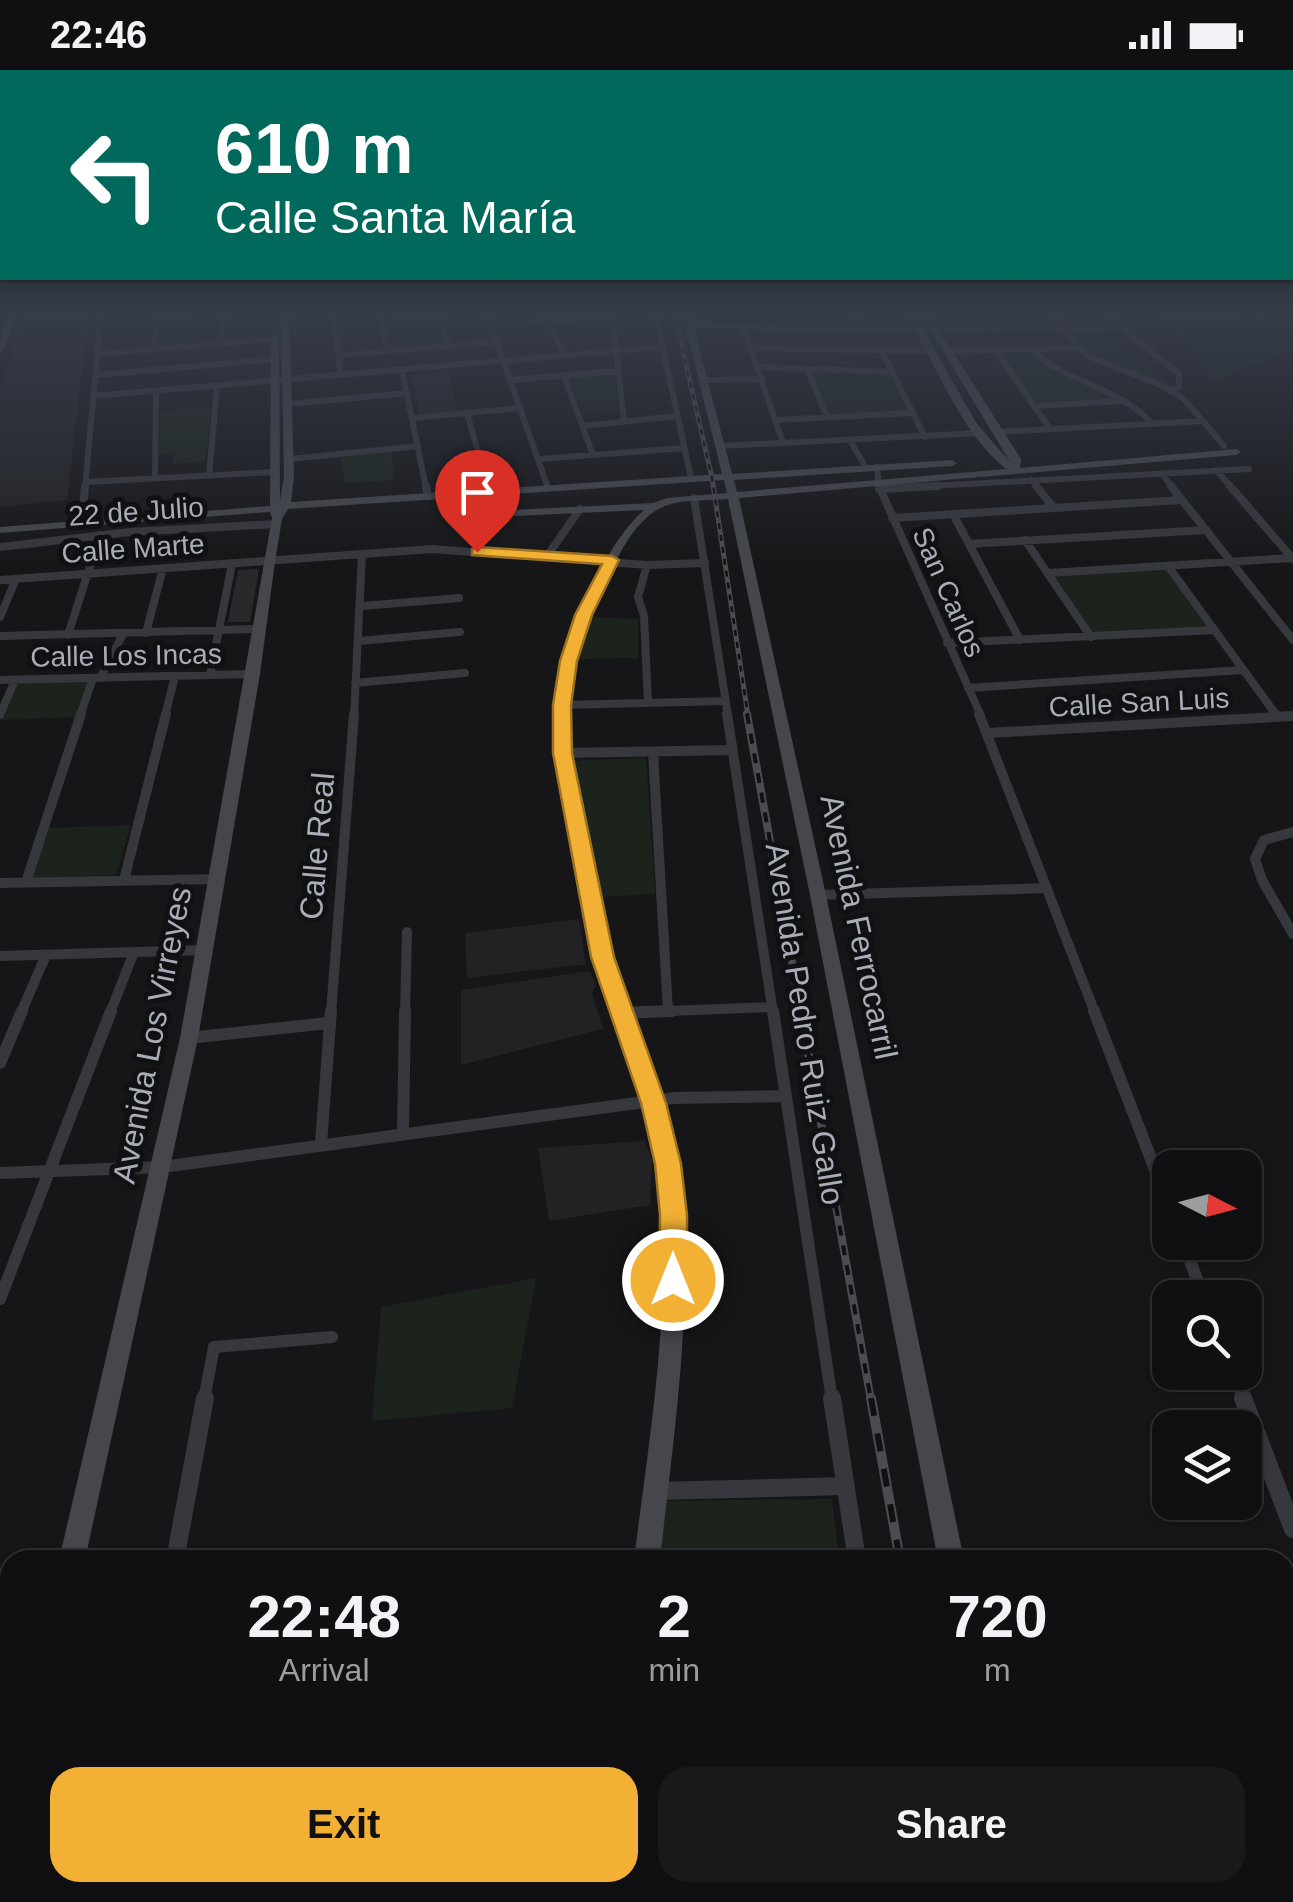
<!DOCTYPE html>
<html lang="en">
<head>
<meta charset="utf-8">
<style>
	body { margin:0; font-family:Helvetica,sans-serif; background:#19191b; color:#f1f3f6; height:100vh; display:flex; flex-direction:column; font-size:38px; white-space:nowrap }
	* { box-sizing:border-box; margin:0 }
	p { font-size:32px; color:#9c9d9f }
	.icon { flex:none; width:55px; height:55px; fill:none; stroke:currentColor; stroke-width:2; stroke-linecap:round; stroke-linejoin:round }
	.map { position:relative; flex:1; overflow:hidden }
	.details { position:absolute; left:0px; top:1480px; width:1295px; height:352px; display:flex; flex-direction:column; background:#101012; border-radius:30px 30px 0 0; box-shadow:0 2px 8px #0004,0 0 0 2px #303032 }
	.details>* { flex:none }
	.top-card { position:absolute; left:0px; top:0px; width:1295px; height:210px; box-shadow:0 2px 8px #0004,0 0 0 2px #303032; background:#00695c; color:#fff; overflow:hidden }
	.needle { width:65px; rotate:96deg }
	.tools { position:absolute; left:1152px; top:1080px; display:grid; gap:20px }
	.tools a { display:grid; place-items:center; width:110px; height:110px; border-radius:20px; background:#101012; box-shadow:0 2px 8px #0004,0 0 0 2px #303032; font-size:50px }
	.pin { position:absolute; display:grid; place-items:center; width:85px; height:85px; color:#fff; margin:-102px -42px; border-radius:50% 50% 50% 0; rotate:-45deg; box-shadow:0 0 10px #0007 }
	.pin .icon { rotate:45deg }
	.me { position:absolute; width:110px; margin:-55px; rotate:0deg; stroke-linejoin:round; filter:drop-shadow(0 0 8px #0008) }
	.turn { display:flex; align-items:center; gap:35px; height:210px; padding:0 50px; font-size:45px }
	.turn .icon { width:130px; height:130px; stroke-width:2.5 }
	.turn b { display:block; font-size:70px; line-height:85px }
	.eta { display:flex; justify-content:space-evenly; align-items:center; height:170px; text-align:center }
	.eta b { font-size:60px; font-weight:600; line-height:70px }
	.primary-button { display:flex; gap:20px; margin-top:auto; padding:20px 50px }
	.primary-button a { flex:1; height:115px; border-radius:30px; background:#f2b134; color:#111; font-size:40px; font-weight:600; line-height:115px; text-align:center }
	.primary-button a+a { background:#19191b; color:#f1f3f6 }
	.status { display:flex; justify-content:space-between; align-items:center; height:70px; padding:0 50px; background:#101012; direction:ltr }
	.status svg { height:28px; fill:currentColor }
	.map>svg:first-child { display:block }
	.built { fill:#222225 }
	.green { fill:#1c231d }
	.building { fill:#29292c }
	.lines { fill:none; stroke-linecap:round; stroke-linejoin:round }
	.street-far4 { stroke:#37383d; stroke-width:6 }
	.street-far3 { stroke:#37383d; stroke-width:8 }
	.street-far2 { stroke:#37383d; stroke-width:10 }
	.street-far1 { stroke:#37383d; stroke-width:12 }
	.street { stroke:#37383d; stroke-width:18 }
	.secondary { fill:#45474d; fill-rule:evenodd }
	.primary { fill:#53555c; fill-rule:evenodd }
	.rail-far2-casing { stroke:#4a4c52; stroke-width:5 }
	.rail-far1-casing { stroke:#4a4c52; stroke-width:8 }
	.rail-casing { stroke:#4a4c52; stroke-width:10 }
	.rail-far2 { stroke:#111113; stroke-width:2.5; stroke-dasharray:6; stroke-linecap:butt }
	.rail-far1 { stroke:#111113; stroke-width:4; stroke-dasharray:10; stroke-linecap:butt }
	.rail { stroke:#111113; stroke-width:6; stroke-dasharray:18; stroke-linecap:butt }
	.route { fill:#f2b134; stroke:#9d7322; stroke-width:2.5 }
	.labels { text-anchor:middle; stroke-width:10; stroke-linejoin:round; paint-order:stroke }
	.far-street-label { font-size:28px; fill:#a8adb8; stroke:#111113 }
	.street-label { font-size:32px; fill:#a8adb8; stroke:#111113 }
</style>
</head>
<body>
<div class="status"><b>22:46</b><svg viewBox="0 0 49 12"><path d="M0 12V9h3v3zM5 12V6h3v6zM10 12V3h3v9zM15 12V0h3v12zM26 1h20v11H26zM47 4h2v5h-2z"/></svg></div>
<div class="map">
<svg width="1293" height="1832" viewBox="0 0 1293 1832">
	<rect width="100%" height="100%" fill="#161618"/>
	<path class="built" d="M27,242h62l-22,188 -67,7v-123z
		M448,301l9,40 -38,3 -7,-40z
		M579,849l7,45 -119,14 -2,-45z
		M590,901l6,15 -4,7 11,36 -142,36v-75z
		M644,1071l8,19 -2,45 -101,16 -11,-73z"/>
	<path class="green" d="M165,242l32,2 -5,32 -35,2 2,-31 6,-1z
		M384,242h52l10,33 -50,4 -4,-15 -6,-1z
		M1143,242h123l-53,13 59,-13 21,25v11l-79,34 -40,-54 8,-2h-13z
		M1098,259l77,59 -80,-30 -27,-28z
		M998,281h32l24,21 67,28 -86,4z
		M811,301l78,3 21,37 -81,4z
		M615,303l4,38 -35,4 -17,-38z
		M211,336l-5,55 -33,3v-10l-14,1 1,-44z
		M391,380l3,30 -49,3 -5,-28z
		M1166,498l42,60 -116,6 -37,-58z
		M591,547l47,2v39l-62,1z
		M88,611l-12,36 -74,3 16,-38z
		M646,688l9,136 -60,3 -24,-136z
		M131,755l-15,50 -84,2 17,-49z
		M536,1208l-24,130 -140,13 9,-114z
		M832,1429l7,61h-179l4,-59z"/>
	<path class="building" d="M256,499h3l-9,53h-22l10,-52z"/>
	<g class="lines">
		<path class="street-far4" d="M333,242l8,63
			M380,242l7,39
			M439,242l9,34
			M486,242l62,176
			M543,242l22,43
			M612,242l12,109
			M655,242l36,166
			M850,242l15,22
			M908,242l11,18
			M923,242l11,17 127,-2
			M1049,242l39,44 75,30 21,13 40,47
			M1102,242l77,62v13l-9,4
			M492,256l120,-10
			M1063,258l58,-1
			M744,259l39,114
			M220,274l3,-32
			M750,278l181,3
			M155,279l1,-37
			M1031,279c37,36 83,35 121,74
			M995,280l55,79
			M947,281l133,-3
			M882,282l43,85
			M98,284l177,-15
			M340,285l157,-13
			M757,297l135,5
			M807,299l20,48
			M402,300l24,118
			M96,305l179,-16
			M564,306l29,79
			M511,310l108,-9
			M704,310l57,-1
			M93,326l569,-49
			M288,334l119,-11
			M1034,336l91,-5
			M467,343l21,75
			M413,348l108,-10
			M775,350l138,-7
			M583,356l94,-10
			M997,362l206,-11
			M850,370l16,28
			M720,376l259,-13
			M289,389l129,-13
			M540,389l144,-11
			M877,397l2,21
			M1216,400l16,18
			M1161,403l12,15
			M209,406l8,-90
			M155,408l1,-87
			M1031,410l7,8
			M86,412l188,-10
			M85,418l16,-176
			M892,418l357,-19"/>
		<path class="street-far3" d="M426,416l2,10
			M487,416l2,6
			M879,416l102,230
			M1036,416l18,22
			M1171,416l122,154
			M1230,416l63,73
			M879,419l59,-3
			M694,428l34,218
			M953,444l67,126
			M892,448l290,-18
			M82,452l3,-36
			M1025,470l66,97
			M969,474l237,-14
			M0,477l130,-15 146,-8
			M477,482l10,-32 6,-6
			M547,486l33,-47
			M647,495l-9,32 6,19 4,87
			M1168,496l109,150
			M1048,503l244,-15
			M0,510l432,-31 215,16 58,-2
			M362,536l97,-8
			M0,547l16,-38
			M146,563l17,-65
			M68,565l32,-100
			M0,566l260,-7
			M359,571l101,-9
			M947,573l267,-13
			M210,605l22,-111
			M100,608l23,-44
			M0,610l253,-6
			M355,613l110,-10
			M968,618l275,-18
			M562,635l164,-4
			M0,645l15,-35
			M80,646l13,-38
			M165,646l10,-40
			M354,646l8,-162
			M1285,646h8"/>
		<path class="street-far2" d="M727,644l46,299
			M979,644l116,299
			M1275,644l2,3
			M988,663l305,-17
			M653,682l15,259
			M563,683l170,-3
			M1293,762l-29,8 -9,19 7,21 31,54
			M124,810l42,-166
			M26,812l55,-168
			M0,813l218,-4
			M818,825l229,-7
			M0,886l205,-6
			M21,943l25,-58
			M110,943l24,-61
			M331,943l23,-299
			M405,943l2,-81
			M619,943l153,-6"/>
		<path class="street-far1" d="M773,941l59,389
			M1094,941l76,197
			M619,943l53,-2
			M189,968l139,-15
			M0,993l22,-52
			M403,1064l2,-123
			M321,1073l10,-132
			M0,1103l162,-6 512,-69 112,-2
			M1183,1172l21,56
			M0,1229l111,-288
			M1233,1302l11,28
			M204,1330l10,-53 118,-10"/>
		<path class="street" d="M832,1328l25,162
			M1243,1328l50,131
			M655,1421l190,-5
			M175,1490l30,-162
			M0,1556h10
			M0,1748h10
			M476,1822v10
			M763,1822v10
			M906,1822l2,10
			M115,1832l1,-10"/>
		<path class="secondary" d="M281,242h8l5,165 -3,25 431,-28 -40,-162h8l3,11 244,4 84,132 -1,9 216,-19 5,3 -5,3 -497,43 87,397 138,665h-26l-128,-665 -82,-396c-19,2 -42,0 -60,6 -34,10 -54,59 -67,89 -13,30 -25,61 -28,94 -6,60 8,121 20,180 10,50 20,99 36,147 17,50 42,99 49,152 18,130 -4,263 -18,393h-26c16,-129 40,-263 24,-394 -7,-58 -35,-111 -52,-166 -13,-44 -21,-89 -29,-134 -21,-112 -34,-190 23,-295 12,-23 25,-44 44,-61l-151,7 -5,-3 5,-3 160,-8 14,-5 60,-5 -3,-13 -436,29 -6,10 -7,43 -15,112 -62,364 -113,522h-26l121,-522 92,-520 -2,-6 -270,21v-6l270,-21 1,-169 4,-3 4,3 1,163 4,-23zM694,258l221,3c27,47 48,103 91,138l-269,23 -3,-12 218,-14 5,-3 -5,-3 -220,14zM924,261h7l79,131 -33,-38z
			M10,1744v70l-10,4v-69z
			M615,1822h30v10h-30z
			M1002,1822h30l2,10h-30z"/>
		<path class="primary" d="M0,242h4v1l-4,2z
			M11,242h8l-15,38 -4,3v-14z"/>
		<g class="rail-far2-casing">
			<path id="rail-far2" d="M674,242l38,166 36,238"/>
		</g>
		<g class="rail-far1-casing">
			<path id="rail-far1" d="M747,644l124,686"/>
		</g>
		<g class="rail-casing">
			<path id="rail" d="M871,1328l29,162
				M960,1822l2,10"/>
		</g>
		<use href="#rail-far2" class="rail-far2"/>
		<use href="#rail-far1" class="rail-far1"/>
		<use href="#rail" class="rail"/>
	</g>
	<linearGradient id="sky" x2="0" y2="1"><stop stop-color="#0c0c0d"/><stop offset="0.49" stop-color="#363c48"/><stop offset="1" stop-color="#363c48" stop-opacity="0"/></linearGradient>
	<rect width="1293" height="498" fill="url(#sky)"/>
	<path class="route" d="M477,477l135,9 7,4 -27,55 -15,46 -6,44 1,48 42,204 52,146 15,61 6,51v65l-4,9 -10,4 -10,-4 -4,-9 1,-65 -5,-51 -14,-61 -50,-146 -38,-204v-48l7,-44 15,-46 27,-51 -130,-9v-6z"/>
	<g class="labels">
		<g class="far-street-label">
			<text transform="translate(136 441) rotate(-4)" y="10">22 de Julio</text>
			<text transform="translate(133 478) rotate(-4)" y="10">Calle Marte</text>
			<text transform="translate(949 522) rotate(66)" y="10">San Carlos</text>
			<text transform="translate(126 585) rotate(-1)" y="10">Calle Los Incas</text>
			<text transform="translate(1139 632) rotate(-3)" y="10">Calle San Luis</text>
		</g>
		<g class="street-label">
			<text transform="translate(317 776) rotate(-85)" y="11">Calle Real</text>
			<text transform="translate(859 857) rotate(78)" y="11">Avenida Ferrocarril</text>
			<text transform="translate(805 954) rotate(81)" y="11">Avenida Pedro Ruiz Gallo</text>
			<text transform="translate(152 965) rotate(-79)" y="11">Avenida Los Virreyes</text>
		</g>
	</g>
</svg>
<div class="tools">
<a><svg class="needle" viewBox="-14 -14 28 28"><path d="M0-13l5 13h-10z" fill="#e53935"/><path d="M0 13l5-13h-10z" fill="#9c9d9f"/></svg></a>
<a><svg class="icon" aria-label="search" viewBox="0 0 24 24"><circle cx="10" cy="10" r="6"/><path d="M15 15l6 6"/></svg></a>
<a><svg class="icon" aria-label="layers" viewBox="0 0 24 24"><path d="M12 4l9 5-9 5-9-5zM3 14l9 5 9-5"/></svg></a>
</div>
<div class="pin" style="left:477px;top:482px;background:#d93025"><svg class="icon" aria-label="arrive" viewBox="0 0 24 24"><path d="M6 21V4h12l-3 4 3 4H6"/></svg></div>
<svg class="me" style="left:673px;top:1210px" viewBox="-20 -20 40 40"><circle r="17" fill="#f2b134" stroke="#fff" stroke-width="3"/><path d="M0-11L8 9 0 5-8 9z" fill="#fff"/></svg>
<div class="top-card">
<div class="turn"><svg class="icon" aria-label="left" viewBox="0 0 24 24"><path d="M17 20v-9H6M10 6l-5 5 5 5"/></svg><div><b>610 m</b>Calle Santa María</div></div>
</div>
<section class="details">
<div class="eta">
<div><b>22:48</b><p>Arrival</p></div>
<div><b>2</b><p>min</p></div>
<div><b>720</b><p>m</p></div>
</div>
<div class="primary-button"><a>Exit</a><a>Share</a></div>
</section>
</div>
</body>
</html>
